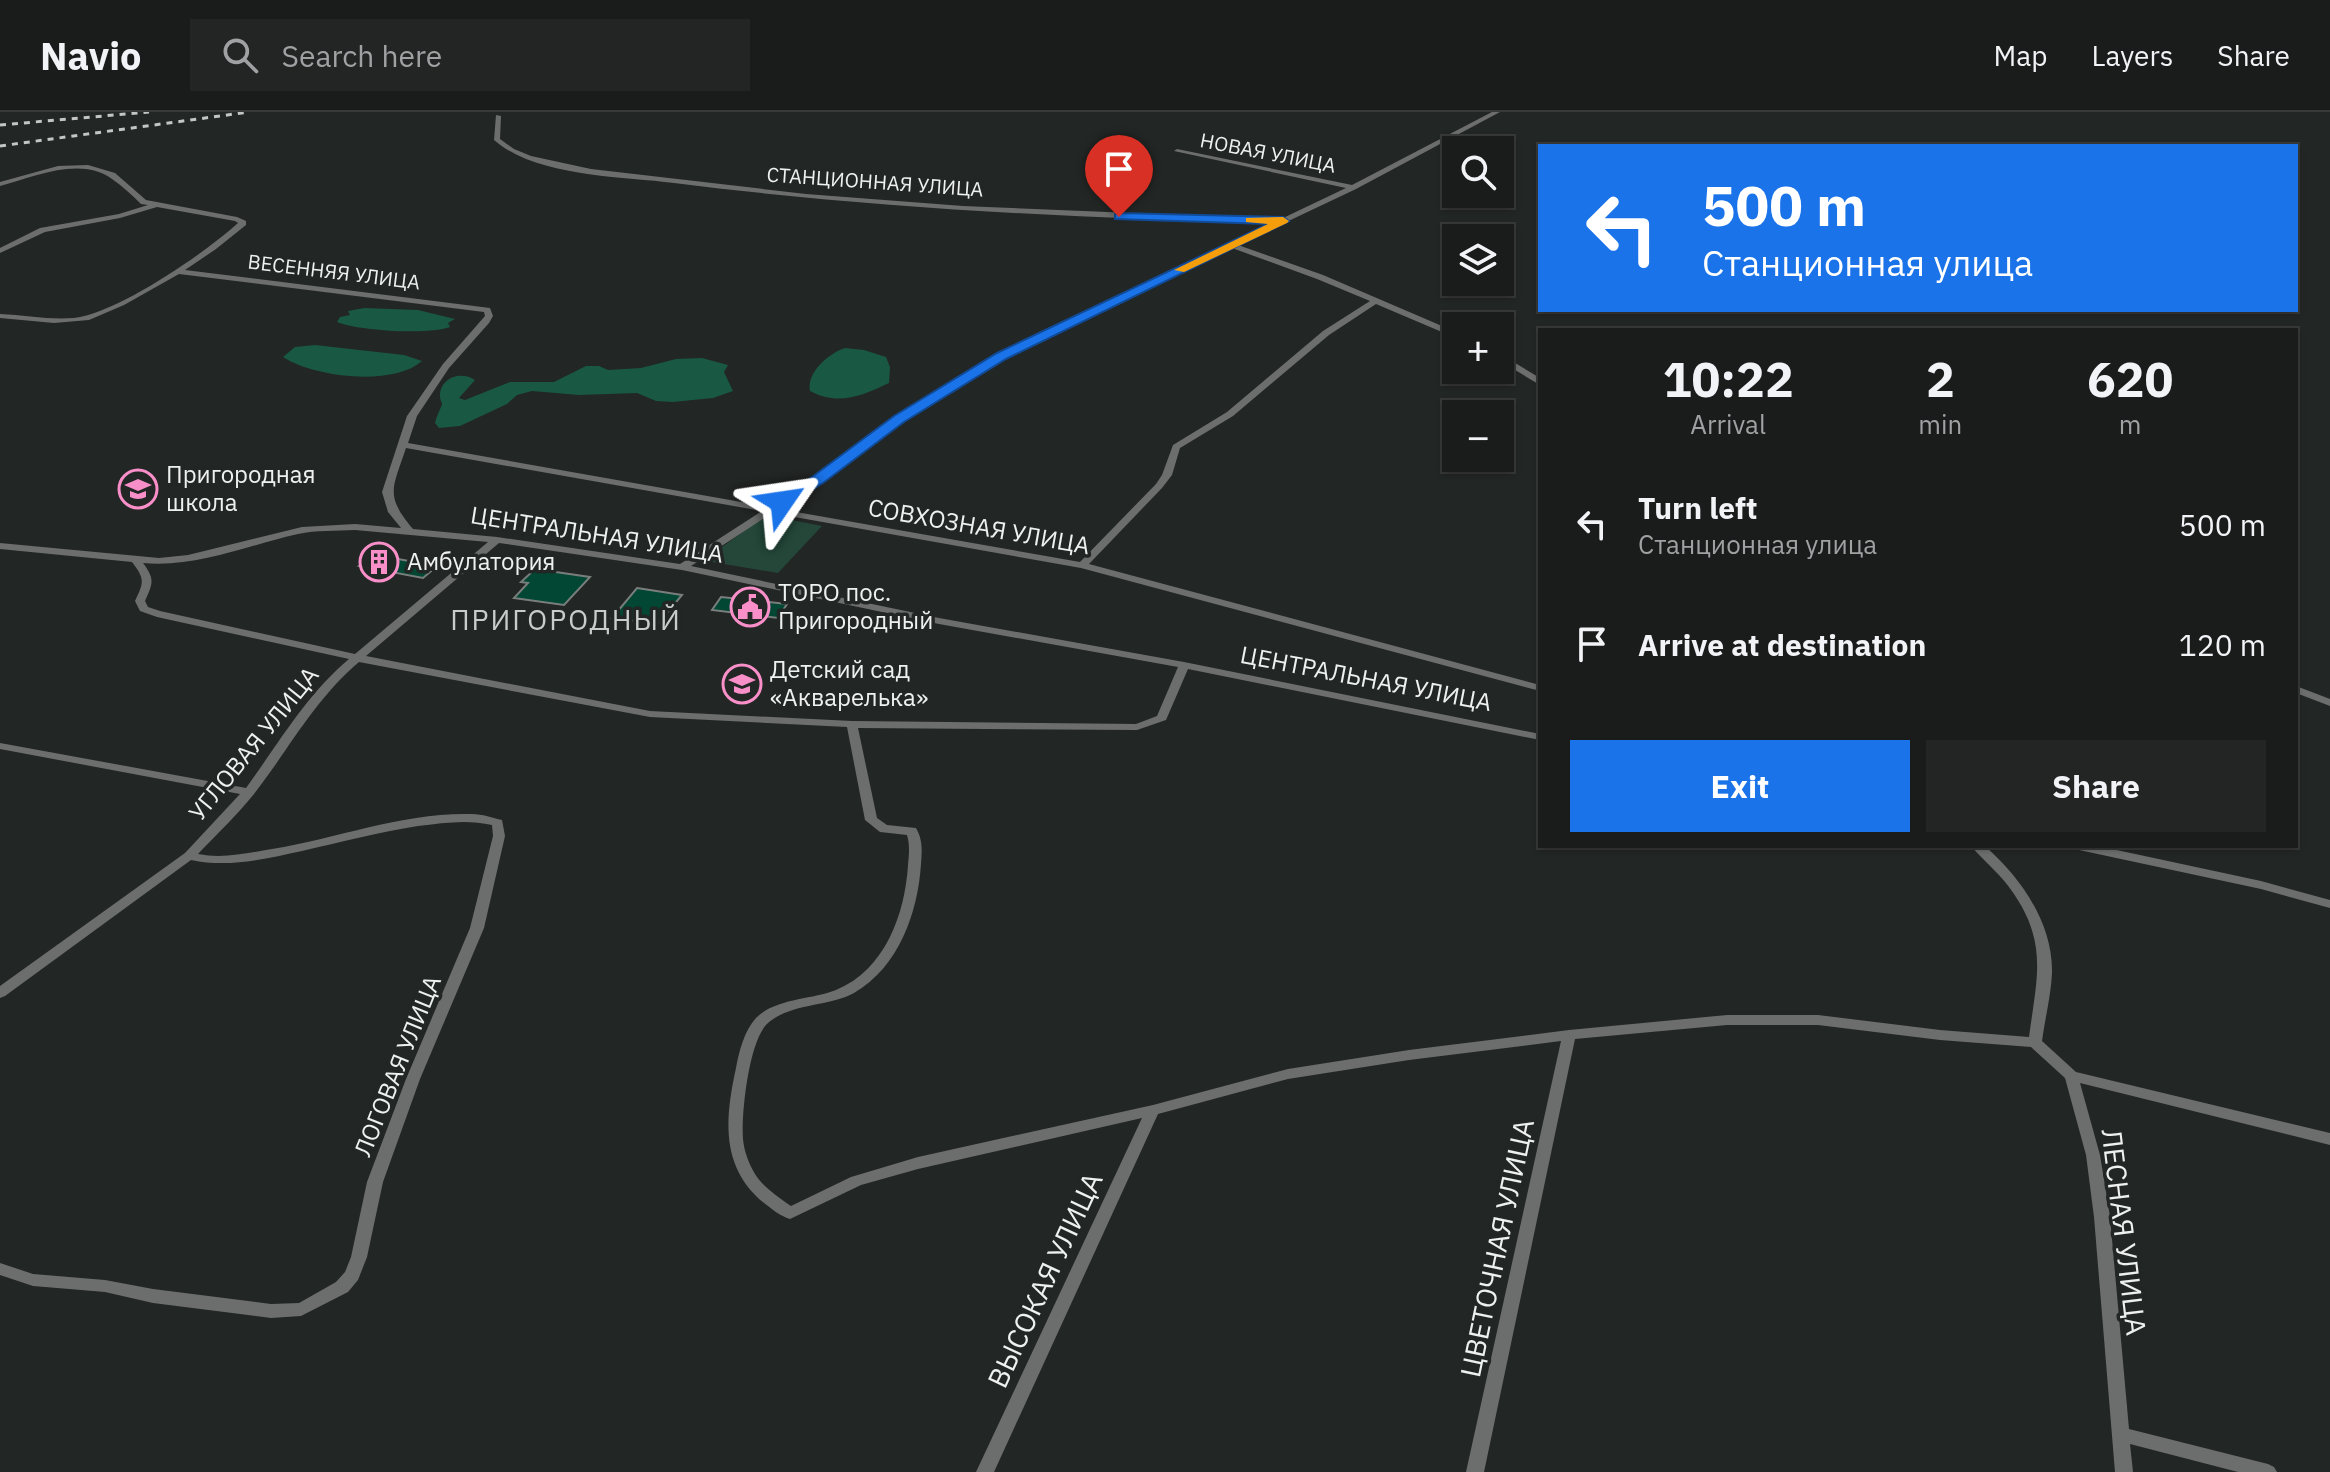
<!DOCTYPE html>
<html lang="en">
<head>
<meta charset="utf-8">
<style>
	body { margin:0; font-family:"IBM Plex Sans",sans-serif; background:#232524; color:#f1f3f6; height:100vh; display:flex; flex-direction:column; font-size:30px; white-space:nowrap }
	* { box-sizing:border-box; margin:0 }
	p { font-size:26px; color:#9fa1a3 }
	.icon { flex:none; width:44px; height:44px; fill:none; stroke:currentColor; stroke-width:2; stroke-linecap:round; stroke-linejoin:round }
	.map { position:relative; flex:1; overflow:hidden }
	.details { position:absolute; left:1538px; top:216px; width:760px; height:520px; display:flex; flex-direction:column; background:#1a1c1b; border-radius:0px; box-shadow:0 2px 6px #0004,0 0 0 2px #383a3a }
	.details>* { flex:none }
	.top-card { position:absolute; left:1538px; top:32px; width:760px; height:168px; border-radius:0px; box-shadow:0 2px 6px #0004,0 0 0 2px #383a3a; background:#1a73e8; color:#fff; overflow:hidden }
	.tools { position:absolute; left:1442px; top:24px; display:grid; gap:16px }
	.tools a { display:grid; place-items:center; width:72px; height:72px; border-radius:0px; background:#1a1c1b; box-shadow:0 2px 6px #0004,0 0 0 2px #383a3a; font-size:40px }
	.pin { position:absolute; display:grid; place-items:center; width:68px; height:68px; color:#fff; margin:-82px -34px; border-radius:50% 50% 50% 0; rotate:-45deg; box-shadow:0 0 8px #0007 }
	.pin .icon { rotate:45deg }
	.me { position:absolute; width:88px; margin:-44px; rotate:58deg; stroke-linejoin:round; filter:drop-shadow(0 0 6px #0008) }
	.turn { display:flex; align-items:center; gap:28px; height:168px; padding:0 32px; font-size:36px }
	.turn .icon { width:104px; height:104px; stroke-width:2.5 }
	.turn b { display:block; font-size:56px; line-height:68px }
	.eta { display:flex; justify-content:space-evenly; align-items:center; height:136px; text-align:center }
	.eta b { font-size:48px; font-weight:700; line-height:56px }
	.primary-button { display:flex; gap:16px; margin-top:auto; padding:16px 32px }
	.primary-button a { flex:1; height:92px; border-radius:0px; background:#1a73e8; color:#fff; font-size:32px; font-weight:700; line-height:92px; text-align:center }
	.primary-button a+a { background:#232524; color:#f1f3f6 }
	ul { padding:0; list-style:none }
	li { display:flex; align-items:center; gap:24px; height:120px; padding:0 32px }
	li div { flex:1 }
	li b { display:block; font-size:30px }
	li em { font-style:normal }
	header { display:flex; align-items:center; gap:48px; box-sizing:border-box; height:112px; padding:0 40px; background:#1a1c1b; border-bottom:2px solid #383a3a }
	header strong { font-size:38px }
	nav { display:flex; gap:44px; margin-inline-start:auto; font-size:28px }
	.search { width:560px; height:72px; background:#232524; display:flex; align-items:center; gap:20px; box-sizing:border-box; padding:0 28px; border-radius:0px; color:#9fa1a3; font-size:30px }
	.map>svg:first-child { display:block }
	.green { fill:#24473a }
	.forest { fill:#195843 }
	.building { fill:#014733; stroke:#797e7c; stroke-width:2 }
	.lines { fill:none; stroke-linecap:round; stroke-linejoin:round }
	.street { fill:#6c6e6d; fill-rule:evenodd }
	.rail { stroke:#c3c6c5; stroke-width:3; stroke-dasharray:6 6; stroke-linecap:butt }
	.route { fill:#1a73e8; stroke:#114b97; stroke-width:2 }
	.slow { fill:#f59e0b }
	.labels { text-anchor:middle; stroke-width:7; stroke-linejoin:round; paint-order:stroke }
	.far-street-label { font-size:20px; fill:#eef1f0; stroke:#222624 }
	.poi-label { font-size:24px; fill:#eef1f0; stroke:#222624; text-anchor:start }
	.street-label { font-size:24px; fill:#eef1f0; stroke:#222624 }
	.quarter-label { font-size:28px; letter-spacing:2px; fill:#c8cdcb; stroke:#222624 }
	.near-street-label { font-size:28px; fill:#eef1f0; stroke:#222624 }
</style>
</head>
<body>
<header>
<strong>Navio</strong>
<div class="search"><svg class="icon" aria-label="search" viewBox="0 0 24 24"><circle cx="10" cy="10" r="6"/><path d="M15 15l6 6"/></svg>Search here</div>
<nav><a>Map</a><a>Layers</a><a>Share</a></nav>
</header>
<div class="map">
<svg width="2330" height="1360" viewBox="0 0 2330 1360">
	<rect width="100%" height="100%" fill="#222624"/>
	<path class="green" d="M772,404l50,10 -44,47 -66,-11 -1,-7 47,-34z"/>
	<path class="forest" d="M364,196l54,2 37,9 -7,4 2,4c-22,8 -91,4 -113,-5l3,-5 10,-2 -2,-4z
		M315,233l89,10 18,6c-29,26 -109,16 -139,-4l12,-10z
		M845,236l19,2 22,7 4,10 -1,16c-27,13 -51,23 -79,8 -4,-18 19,-38 35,-43z
		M702,246l26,7 -4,7 9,19 -20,7 -40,4 -17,-1 -19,-8 -58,2 -47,-4 -15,4 -10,9 -47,22 -21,2 -4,-5c1,-6 6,-15 7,-19 0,-2 -2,-4 -2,-7 -1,-19 21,-27 35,-17l-16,18 6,2 45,-18h44l32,-16h13l9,4 33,-2 35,-9z"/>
	<path class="building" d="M374,442l24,5 39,7 -14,12 -64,-12z
		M535,457l55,8 -26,28 -50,-7 14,-15 -7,-1z
		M637,476l45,7 -24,29 -46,-6z
		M721,485l66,7 -9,14 -66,-8z"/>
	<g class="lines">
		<path class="street" d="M1492,0h8l-144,77 -118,56 85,30 133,57v6l-80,-34 -47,31 -96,81 -53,32 -8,27 -10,13 -73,76 451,121v6l-459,-123 -309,-55 -81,53 248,52 245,44 356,72v6l-352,-71 -22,51 -29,10 -279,-2 19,90 10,7 29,3c7,12 6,23 5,36 -3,48 -22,103 -67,129 -26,14 -63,10 -86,30 -19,16 -27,91 -25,116 1,12 6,25 12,35 8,13 23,23 36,32l60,-29 67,-20 235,-52 135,-36 121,-19 160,-20 158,-15h91l122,15 89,7c8,-61 20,-96 -20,-150 -11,-15 -26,-27 -38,-41h14c36,32 68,77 67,127 -1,23 -7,45 -10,68l34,31 254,61v12l-250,-62 20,72 10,62 19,212 139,35 6,3 3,5h-39l-108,-28 3,28h-18l-21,-255 -8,-62 -21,-77 -34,-31 -91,-7 -122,-15h-91l-152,14 -91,433h-18l95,-431 -152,19 -121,19 -130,35 -164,358h-18l166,-354 -224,51 -57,16 -71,34c-10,-3 -18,-10 -26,-16 -44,-36 -39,-85 -28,-135 3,-16 8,-37 20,-50 20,-20 55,-18 80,-28 49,-20 69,-76 72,-125 1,-11 2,-20 -1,-30l-27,-3 -15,-12 -18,-93 -197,-10 -291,-55c-44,37 -70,87 -105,132 -17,21 -37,40 -56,60 25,5 50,-1 74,-5 66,-11 133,-37 200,-35 10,0 21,4 30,6l3,16 -21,92 -64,151 -37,103 -16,75 -9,23 -10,12 -47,24 -30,2 -118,-15 -48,-11 -72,-6 -33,-11v-12l33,11 72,6 48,9 118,15 28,-1 37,-21 9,-10 6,-15 16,-75 39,-103 64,-151 23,-92 -1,-11c-25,-6 -49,-2 -74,1 -39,6 -77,16 -116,25 -37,8 -73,17 -111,9l-186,136 -5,2v-12l185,-133 55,-59 -240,-45v-6l246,45c32,-44 61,-94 103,-129l-192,-42 -17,-6 -5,-10c9,-19 10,-22 -3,-39l-132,-13v-6l159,15 29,-3 114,-28 53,-3 46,4 -13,-16 -6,-20 25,-76 36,-52 42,-48 -1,-4 -305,-38 -55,31 -35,15 -35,3 -54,-5v-4c24,1 49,6 74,4 44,-5 131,-65 164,-95l-3,-2 -78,-14 -37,11 -75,14 -45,21v-5l40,-20 79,-14 29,-9 -7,-1c-9,-9 -19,-18 -29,-25 -32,-23 -78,-2 -112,7v-4l58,-16 30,-1 27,8 31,27 91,17 9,4v4l-30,24 -31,21 305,38 3,8 -4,7 -40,45 -32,48 -9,27 361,64 45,-29 82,-61 102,-63 274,-131c-200,-5 -400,-15 -598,-40 -55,-7 -137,-6 -180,-43l2,-25 5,1 -1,23 14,10 17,7 60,13 215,25 157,12 318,13 65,-31 -172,-37 3,-2 175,36zM1232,136l85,31 53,22 -47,30 -96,81 -54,33 -11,30 -6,9 -76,78 -301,-53 41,-27 82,-61 102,-63zM406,336l356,63 -82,53 -183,-27 -84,-8c-29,-34 -20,-41 -7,-81zM355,418l133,12 -133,112 -195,-43 -12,-4 -3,-6c8,-18 10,-22 -2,-38 53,5 105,-18 155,-29 18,-4 38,-3 57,-4zM499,431l183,27 257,54 239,43 -21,49 -21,8 -284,-3 -202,-10 -284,-55z
			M1500,242l40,24v7l-40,-24z
			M2296,574l34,13v7l-34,-13z
			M2073,734h25l163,35 69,19v8l-69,-19 -182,-39z"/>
		<path class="rail" d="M0,13l149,-13
			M0,34l249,-34"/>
	</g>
	<path class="route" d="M1119,101l164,4 6,4 -283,138 -102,63 -81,61 -36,22h-10v-6l35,-22 82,-61 103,-63 271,-129 -153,-5v-5z"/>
	<path class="slow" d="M1283,105l6,4 -2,2 -103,49 -10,-2 94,-46 -22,-2v-4z"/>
	<defs>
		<g id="school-ring" transform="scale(2)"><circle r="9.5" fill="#222624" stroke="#f98fc9" stroke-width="1.5"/><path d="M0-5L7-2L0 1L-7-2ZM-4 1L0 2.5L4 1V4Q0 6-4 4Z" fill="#f98fc9"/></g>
		<g id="building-ring" transform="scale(2)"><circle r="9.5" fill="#222624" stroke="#f98fc9" stroke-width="1.5"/><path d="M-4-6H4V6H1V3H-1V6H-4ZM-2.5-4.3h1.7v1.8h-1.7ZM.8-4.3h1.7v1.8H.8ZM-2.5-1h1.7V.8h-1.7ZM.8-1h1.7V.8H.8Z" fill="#f98fc9"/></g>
		<g id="civic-ring" transform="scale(2)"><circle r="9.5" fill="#222624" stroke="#f98fc9" stroke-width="1.5"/><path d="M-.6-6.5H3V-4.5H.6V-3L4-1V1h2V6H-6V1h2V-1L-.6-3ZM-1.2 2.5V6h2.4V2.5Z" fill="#f98fc9"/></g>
	</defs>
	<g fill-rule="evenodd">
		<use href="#school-ring" x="138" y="377"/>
		<use href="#building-ring" x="379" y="450"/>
		<use href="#civic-ring" x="750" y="495"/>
		<use href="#school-ring" x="742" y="572"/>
	</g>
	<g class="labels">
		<g class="far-street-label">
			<text transform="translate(1268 41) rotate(11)" y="7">НОВАЯ УЛИЦА</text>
			<text transform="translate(875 70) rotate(4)" y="7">СТАНЦИОННАЯ УЛИЦА</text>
			<text transform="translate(334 160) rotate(7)" y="7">ВЕСЕННЯЯ УЛИЦА</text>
		</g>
		<g class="poi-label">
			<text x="166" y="371">Пригородная<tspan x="166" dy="28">школа</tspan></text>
			<text x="407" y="458">Амбулатория</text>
			<text x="778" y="489">ТОРО пос.<tspan x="778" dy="28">Пригородный</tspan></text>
			<text x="770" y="566">Детский сад<tspan x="770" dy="28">«Акварелька»</tspan></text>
		</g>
		<g class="street-label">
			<text transform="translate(979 415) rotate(10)" y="8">СОВХОЗНАЯ УЛИЦА</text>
			<text transform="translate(597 423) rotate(9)" y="8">ЦЕНТРАЛЬНАЯ УЛИЦА</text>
			<text transform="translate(1366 567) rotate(11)" y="8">ЦЕНТРАЛЬНАЯ УЛИЦА</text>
			<text transform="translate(254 632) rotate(-51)" y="8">УГЛОВАЯ УЛИЦА</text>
			<text transform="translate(398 954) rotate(-68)" y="8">ЛОГОВАЯ УЛИЦА</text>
		</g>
		<g class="quarter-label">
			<text x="566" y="518">ПРИГОРОДНЫЙ</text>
		</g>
		<g class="near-street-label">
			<text transform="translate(2124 1120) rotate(83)" y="10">ЛЕСНАЯ УЛИЦА</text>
			<text transform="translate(1497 1136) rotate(-78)" y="10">ЦВЕТОЧНАЯ УЛИЦА</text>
			<text transform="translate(1045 1168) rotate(-65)" y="10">ВЫСОКАЯ УЛИЦА</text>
		</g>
	</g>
</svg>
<div class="tools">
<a><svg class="icon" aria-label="search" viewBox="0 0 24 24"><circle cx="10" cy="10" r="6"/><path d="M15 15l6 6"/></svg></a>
<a><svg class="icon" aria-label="layers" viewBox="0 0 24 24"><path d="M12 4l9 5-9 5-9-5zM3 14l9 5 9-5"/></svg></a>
<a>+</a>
<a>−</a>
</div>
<div class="pin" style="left:1119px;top:105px;background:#d93025"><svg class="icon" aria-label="arrive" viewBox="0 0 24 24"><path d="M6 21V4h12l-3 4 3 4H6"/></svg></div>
<svg class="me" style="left:782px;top:390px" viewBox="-20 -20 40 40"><path d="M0-17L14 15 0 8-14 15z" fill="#1a73e8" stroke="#fff" stroke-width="4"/></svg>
<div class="top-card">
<div class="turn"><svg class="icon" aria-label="left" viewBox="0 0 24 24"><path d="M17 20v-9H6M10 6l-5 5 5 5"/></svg><div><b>500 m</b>Станционная улица</div></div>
</div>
<section class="details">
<div class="eta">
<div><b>10:22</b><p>Arrival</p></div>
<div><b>2</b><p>min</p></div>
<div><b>620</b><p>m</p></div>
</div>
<ul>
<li><svg class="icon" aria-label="left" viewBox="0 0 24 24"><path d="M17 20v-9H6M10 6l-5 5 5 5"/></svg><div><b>Turn left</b><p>Станционная улица</p></div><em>500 m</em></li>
<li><svg class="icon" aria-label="arrive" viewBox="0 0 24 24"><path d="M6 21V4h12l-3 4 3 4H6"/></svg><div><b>Arrive at destination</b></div><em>120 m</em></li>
</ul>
<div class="primary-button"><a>Exit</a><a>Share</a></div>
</section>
</div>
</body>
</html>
